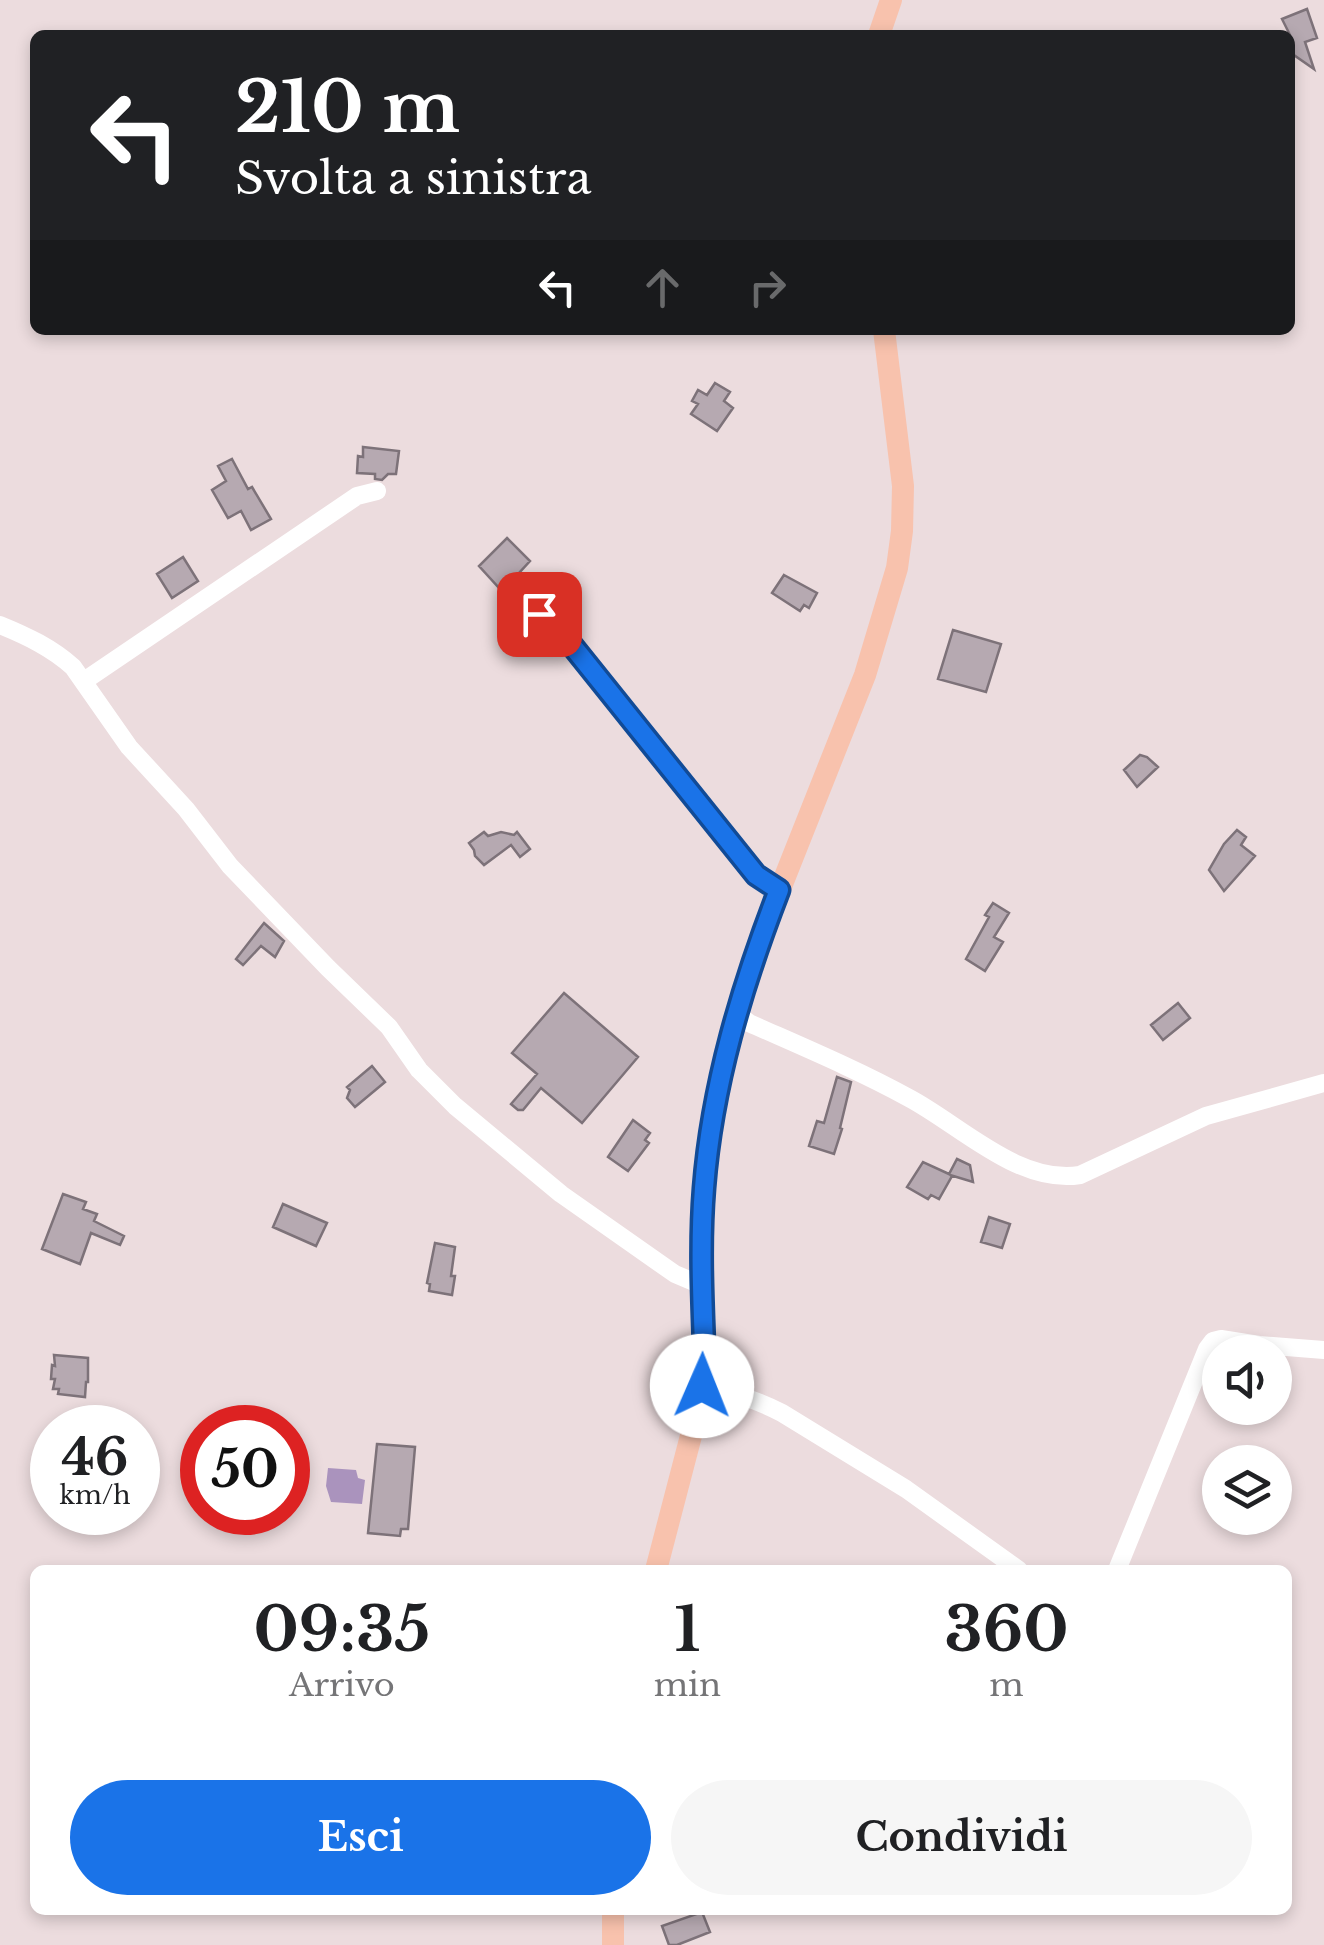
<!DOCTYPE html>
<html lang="it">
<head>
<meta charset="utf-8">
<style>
	body { margin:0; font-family:"Libre Baskerville",serif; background:#f6f6f6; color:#202124; height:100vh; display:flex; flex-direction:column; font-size:38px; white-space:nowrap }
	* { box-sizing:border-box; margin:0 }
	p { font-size:32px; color:#757577 }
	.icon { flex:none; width:55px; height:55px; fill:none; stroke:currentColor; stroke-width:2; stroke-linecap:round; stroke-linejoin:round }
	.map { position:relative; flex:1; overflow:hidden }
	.side { position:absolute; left:30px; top:1565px; width:1262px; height:350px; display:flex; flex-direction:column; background:#fff; border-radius:15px; box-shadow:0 5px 15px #0003 }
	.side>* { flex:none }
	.top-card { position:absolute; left:30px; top:30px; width:1265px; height:305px; border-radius:15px; box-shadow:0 5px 15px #0003; background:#202124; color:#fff; overflow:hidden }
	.fabs { position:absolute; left:1202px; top:1335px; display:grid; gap:20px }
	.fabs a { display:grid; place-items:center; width:90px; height:90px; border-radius:50%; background:#fff; box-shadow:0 5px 15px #0003; font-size:50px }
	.speed { position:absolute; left:30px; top:1405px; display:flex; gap:20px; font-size:50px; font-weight:700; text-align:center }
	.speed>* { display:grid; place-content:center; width:130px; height:130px; border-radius:50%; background:#fff; box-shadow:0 5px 15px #0003; line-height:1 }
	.speed small { font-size:25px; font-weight:400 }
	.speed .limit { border:15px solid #d22; background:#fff; color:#111 }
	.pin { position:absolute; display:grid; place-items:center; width:85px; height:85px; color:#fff; margin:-42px; border-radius:20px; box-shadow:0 5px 15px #0006 }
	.me { position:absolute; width:110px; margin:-55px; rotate:1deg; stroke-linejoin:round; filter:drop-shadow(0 0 8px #0008) }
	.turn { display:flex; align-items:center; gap:35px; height:210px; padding:0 40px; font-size:45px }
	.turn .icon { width:130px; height:130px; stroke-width:2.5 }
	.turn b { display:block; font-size:70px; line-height:85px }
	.lanes { display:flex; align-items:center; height:95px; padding:0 40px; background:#0003; justify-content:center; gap:50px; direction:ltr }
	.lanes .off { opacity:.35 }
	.eta { display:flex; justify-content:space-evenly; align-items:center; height:170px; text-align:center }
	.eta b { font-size:60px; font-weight:700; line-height:70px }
	.action { display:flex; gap:20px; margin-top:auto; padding:20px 40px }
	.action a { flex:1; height:115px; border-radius:60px; background:#1a73e8; color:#fff; font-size:40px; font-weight:700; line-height:115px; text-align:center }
	.action a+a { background:#f6f6f6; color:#202124 }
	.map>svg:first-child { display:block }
	.water { fill:#aa93bd }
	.building { fill:#b6a9b1; stroke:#7d7279; stroke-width:2.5 }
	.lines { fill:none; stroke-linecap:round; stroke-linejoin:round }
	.minor { stroke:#fff; stroke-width:18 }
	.major { stroke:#f8c2ad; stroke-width:22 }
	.route-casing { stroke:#114b97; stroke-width:25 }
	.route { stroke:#1a73e8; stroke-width:18 }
</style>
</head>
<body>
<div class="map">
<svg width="1324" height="1945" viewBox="0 0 1324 1945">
	<rect width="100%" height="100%" fill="#ecdcde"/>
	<path class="water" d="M328,1468l28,2 2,8 7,2 -3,24 -31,-2 -5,-16z"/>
	<path class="building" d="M1307,9l10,29 -12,4 9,27 -23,-16 -1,-18 -8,-16z
		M715,383l15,9 -6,9 9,7 -16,23 -26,-17 7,-10 -6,-3 6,-11 9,5z
		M363,447l36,4 -3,23h-8l-6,6 -7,-1v-5l-18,-1 1,-17 5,1z
		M232,459l16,30 4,-2 19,32 -20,11 -10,-19 -13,7 -16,-28 14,-9 -8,-15z
		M507,538l23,23 -24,26 -6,2 -21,-23z
		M183,557l15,24 -26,17 -15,-24z
		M784,575l33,18 -8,15 -5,-3 -4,6 -28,-18z
		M953,630l48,14 -15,48 -48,-13z
		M1140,755l7,2 11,10 -21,20 -13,-17z
		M1237,830l9,7 -5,8 14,11 -31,35 -15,-21 15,-26z
		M484,832l4,4 13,-4 13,3 3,-3 13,17 -10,8 -9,-12 -27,20 -9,-9 -1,-6 -5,-7z
		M993,903l16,10 -15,24 9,5 -18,29 -19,-12 23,-42 -4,-2z
		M264,923l20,18 -9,16 -14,-11 -18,19 -7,-6z
		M564,993l74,64 -56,66 -41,-35 -18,22h-5l-7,-6 26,-30 -25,-21z
		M1178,1003l12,15 -27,22 -12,-15z
		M372,1066l13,16 -30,25 -8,-9 3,-8 -3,-3z
		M837,1077l14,5 -11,46 2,1 -8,25 -25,-8 8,-25 7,2z
		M633,1120l17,13 -5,7 4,3 -21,28 -20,-14z
		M957,1159l13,6 3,17 -23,-7 2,1 -13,23 -8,-4 -3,4 -21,-12 16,-25 26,12z
		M63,1194l23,8 -3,7 14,5 -3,7 30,15 -4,9 -29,-12 -11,31 -38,-15z
		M283,1204l44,19 -11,23 -43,-19z
		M989,1217l21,7 -8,24 -21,-6z
		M435,1243l20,4 -4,29h4l-3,19 -23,-4 1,-7 -3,-1z
		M54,1355l34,3v24h-2l-1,15 -27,-3 1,-5h-6l2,-10h-4l1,-14 3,1z
		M377,1444l38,3 -7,82h-7l-1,7 -32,-3z
		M702,1912l8,20 -33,13h-8l-7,-19z"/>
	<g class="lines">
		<path class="minor" d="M507,599l6,7 34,12 11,11 198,246 23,15
			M0,625c27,11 52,23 73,42l56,80 57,62 44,57 98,102 61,59 30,43 36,36 106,88 114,80 26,11
			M84,681l273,-185 20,-5
			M736,1013l13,10c54,24 109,47 160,75 51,27 110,87 171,77l126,-59 118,-33
			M702,1386c29,6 54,13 80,27l124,76 113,81
			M1117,1570l90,-221 6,-8 8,-2 38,6 65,5"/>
		<path class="major" d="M879,35l12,-35
			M656,1570l42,-161 7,-36 -4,-88 3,-97 9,-78 23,-97 29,-86 100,-252 32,-107 5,-37 1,-45 -19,-156
			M613,1945v-35"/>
	</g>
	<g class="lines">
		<g class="route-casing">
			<path id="route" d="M539,614l19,14 198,247 23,15c-37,96 -67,195 -75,298 -5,62 -1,123 1,185l-3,13"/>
		</g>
		<use href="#route" class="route"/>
	</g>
</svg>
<div class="fabs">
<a><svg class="icon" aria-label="sound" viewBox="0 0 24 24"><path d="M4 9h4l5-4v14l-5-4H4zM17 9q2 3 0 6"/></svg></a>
<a><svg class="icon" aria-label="layers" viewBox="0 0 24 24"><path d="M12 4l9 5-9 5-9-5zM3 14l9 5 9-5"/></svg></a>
</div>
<div class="speed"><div>46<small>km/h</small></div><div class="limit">50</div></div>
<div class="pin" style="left:539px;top:614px;background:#d93025"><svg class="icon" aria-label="arrive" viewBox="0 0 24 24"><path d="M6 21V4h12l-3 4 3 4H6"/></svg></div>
<svg class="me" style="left:702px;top:1386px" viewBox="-20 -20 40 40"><circle r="19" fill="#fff"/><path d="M0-13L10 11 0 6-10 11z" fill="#1a73e8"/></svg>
<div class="top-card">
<div class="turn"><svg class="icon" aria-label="left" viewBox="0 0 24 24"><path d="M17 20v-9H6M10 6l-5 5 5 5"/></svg><div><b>210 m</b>Svolta a sinistra</div></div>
<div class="lanes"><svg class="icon" aria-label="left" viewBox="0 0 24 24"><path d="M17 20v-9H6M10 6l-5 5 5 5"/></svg><svg class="icon off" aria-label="ahead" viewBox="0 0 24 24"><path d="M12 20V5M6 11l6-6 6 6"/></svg><svg class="icon off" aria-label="right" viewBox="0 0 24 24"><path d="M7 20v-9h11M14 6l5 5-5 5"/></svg></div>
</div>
<section class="side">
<div class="eta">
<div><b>09:35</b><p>Arrivo</p></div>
<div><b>1</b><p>min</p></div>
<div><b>360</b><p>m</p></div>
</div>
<div class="action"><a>Esci</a><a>Condividi</a></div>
</section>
</div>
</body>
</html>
